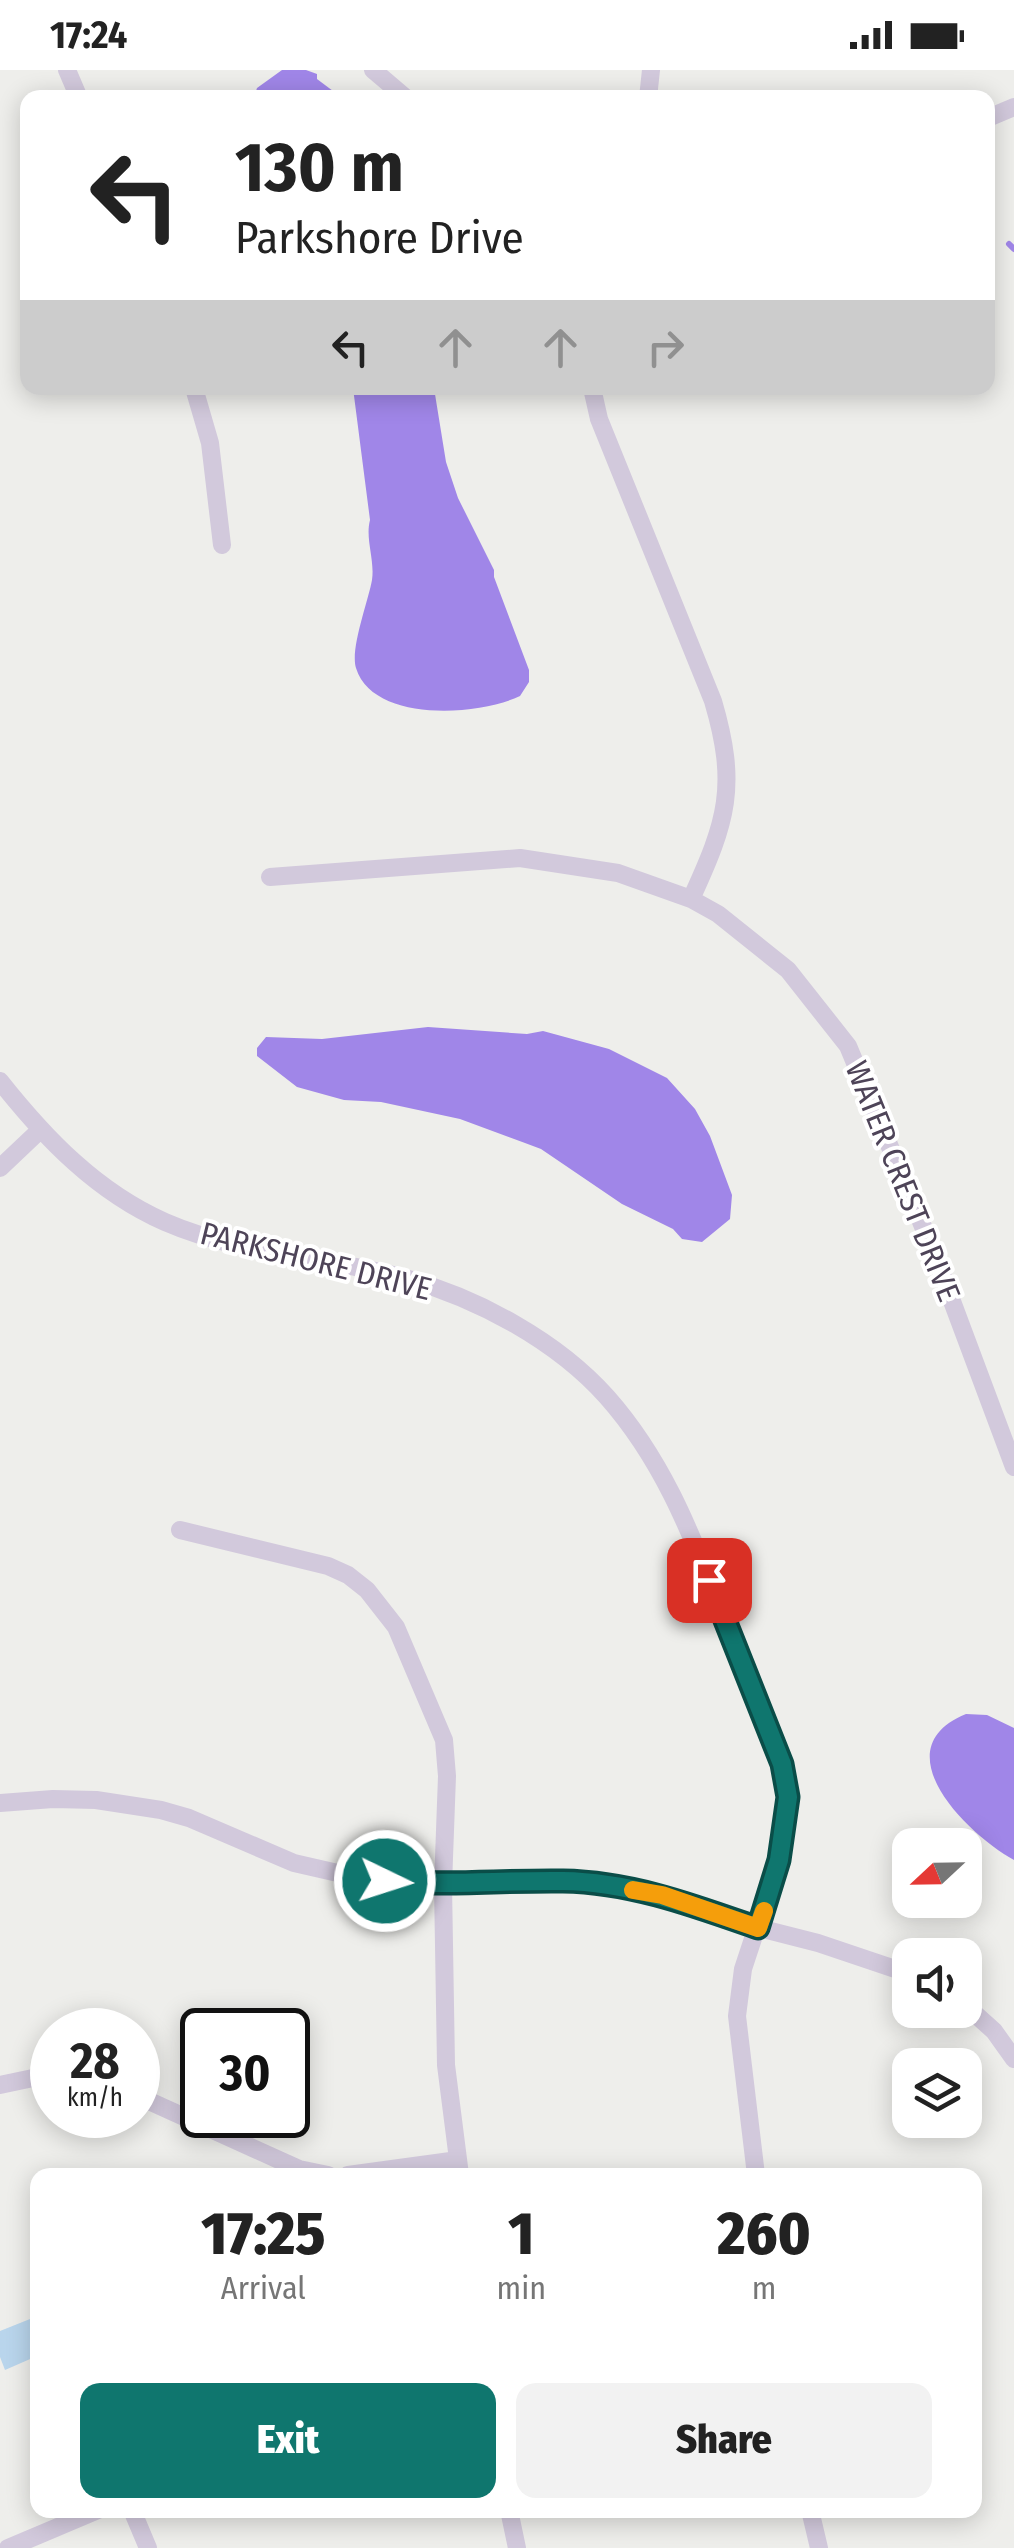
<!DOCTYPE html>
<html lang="en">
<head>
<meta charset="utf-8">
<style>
	body { margin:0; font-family:"Fira Sans Condensed",sans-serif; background:#f2f2f2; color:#222; height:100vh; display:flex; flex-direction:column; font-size:38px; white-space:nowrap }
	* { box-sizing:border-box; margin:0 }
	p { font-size:32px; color:#767676 }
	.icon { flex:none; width:55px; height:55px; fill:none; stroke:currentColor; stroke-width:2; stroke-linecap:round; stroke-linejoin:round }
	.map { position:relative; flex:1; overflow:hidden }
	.side { position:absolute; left:30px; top:2098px; width:952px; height:350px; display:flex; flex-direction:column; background:#fff; border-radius:20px; box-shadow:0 5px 25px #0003 }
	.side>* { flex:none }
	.hud { position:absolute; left:20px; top:20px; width:975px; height:305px; border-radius:20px; box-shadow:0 5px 25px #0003; background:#fff; color:#222; overflow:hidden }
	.needle { width:65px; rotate:248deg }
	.controls { position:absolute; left:892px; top:1758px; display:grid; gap:20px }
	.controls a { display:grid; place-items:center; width:90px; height:90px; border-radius:20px; background:#fff; box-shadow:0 5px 25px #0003; font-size:50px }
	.speed { position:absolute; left:30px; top:1938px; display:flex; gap:20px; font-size:50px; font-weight:700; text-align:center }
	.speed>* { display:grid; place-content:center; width:130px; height:130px; border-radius:50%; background:#fff; box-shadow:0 5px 25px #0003; line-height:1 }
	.speed small { font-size:25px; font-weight:400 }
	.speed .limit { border:5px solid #111; border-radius:15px; background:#fff; color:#111 }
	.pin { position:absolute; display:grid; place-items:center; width:85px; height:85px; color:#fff; margin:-42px; border-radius:20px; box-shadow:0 5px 15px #0006 }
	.me { position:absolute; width:110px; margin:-55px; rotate:94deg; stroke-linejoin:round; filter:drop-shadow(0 0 8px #0008) }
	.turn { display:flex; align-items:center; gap:35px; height:210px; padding:0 50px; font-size:45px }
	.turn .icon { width:130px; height:130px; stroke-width:2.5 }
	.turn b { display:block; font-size:70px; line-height:85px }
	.lanes { display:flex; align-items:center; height:95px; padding:0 50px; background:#0003; justify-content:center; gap:50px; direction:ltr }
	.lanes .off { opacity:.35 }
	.eta { display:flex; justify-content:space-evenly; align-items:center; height:170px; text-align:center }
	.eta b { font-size:60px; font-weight:800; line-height:70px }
	.action { display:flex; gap:20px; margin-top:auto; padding:20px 50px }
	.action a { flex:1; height:115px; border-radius:20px; background:#0f766e; color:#fff; font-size:40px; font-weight:800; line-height:115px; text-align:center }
	.action a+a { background:#f2f2f2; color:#222 }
	.status { display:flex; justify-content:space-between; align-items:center; height:70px; padding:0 50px; background:#fff; direction:ltr }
	.status svg { height:28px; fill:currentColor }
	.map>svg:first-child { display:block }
	.green { fill:#b9d5ec }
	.water { fill:#a086e8 }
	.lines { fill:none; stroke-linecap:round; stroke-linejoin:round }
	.stream { stroke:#a086e8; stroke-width:6 }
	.minor { stroke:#d2c9dc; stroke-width:18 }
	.route-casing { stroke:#0a4d48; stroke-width:25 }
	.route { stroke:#0f766e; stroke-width:18 }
	.slow { stroke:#f59e0b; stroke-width:18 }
	.labels { text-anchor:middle; stroke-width:8; stroke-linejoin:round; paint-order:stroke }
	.street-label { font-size:32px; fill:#4e4458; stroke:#fff }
</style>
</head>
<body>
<div class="status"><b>17:24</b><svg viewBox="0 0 49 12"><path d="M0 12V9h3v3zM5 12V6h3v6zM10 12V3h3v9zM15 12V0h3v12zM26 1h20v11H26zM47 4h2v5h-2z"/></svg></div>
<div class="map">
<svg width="1014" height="2478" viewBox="0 0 1014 2478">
	<rect width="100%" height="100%" fill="#eeeeeb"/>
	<path class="green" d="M30,2249l4,6 3,-1v32l-32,14 -5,-13v-26z"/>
	<path class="water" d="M282,0h24l11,4v5l24,18h-87l3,-9z
		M353,318h81l12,74 12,36 36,72v7l35,93v12l-9,14c-41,20 -147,27 -164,-28 -6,-19 12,-66 16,-88 3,-21 -7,-41 -2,-60z
		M428,957l99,7 16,-3 66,18 58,29 28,31 15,27 22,59 -2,24 -28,23 -20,-3 -9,-10 -51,-25 -81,-55 -16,-6 -65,-24 -79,-17 -37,-2 -47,-13 -40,-31v-8l9,-11 56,2z
		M966,1644l21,1 27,13v132c-46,-25 -134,-111 -48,-146z"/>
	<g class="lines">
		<path class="stream" d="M1009,174l5,5"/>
		<path class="minor" d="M67,0l12,28
			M373,0l33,28
			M648,28l3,-28
			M988,48l26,-11
			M194,318l16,55 12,102
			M592,318l7,31 114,282c25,85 14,120 -22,198l27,15 70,56 60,76 86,207 80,214
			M270,807l250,-19 98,15 73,26
			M0,1011c46,58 97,111 165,141 78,34 162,34 243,57 71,20 149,62 199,118 54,61 82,131 111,205 22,54 43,108 64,162l6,33 -9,63 -36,109 -6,47 19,159
			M0,1098l39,-37
			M180,1460l148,36 20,9 19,15 29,37 48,113 3,36 -4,109 3,180 14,110
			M0,1733l53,-4 43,1 65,10 28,8 105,45 70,16 79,6 122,-4 97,14 97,33 59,15 92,31
			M965,1935l29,26 20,28
			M0,2015l52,-11
			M138,2026l161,73 29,6
			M348,2105l110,-15
			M132,2440l16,38
			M509,2440l8,38
			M810,2440l9,38
			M8,2478l90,-38"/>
	</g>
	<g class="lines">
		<g class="route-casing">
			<path id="route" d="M385,1811c60,5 118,-1 178,0 68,1 132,25 195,47l21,-68 9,-63 -6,-33 -73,-184"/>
		</g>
		<use href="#route" class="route"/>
		<path class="slow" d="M633,1820l29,5 96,33 6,-17"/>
	</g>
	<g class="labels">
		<g class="street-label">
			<text transform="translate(903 1111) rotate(68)" y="11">WATER CREST DRIVE</text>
			<text transform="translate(316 1191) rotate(14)" y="11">PARKSHORE DRIVE</text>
		</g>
	</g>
</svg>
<div class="controls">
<a><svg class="needle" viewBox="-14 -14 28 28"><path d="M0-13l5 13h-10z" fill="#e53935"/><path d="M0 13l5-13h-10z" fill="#767676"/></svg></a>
<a><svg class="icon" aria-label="sound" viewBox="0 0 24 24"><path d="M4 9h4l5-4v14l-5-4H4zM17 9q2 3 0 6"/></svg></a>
<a><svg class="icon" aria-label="layers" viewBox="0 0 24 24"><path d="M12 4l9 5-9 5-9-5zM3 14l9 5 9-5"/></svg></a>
</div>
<div class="speed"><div>28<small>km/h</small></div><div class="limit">30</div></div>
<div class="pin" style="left:709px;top:1510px;background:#d93025"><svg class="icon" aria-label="arrive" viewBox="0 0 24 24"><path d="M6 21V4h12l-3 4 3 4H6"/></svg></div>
<svg class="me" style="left:385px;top:1811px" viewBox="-20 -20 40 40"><circle r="17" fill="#0f766e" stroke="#fff" stroke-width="3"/><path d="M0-11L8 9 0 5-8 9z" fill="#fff"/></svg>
<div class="hud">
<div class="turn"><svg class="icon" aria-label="left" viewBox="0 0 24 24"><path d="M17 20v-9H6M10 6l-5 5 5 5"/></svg><div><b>130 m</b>Parkshore Drive</div></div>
<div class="lanes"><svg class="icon" aria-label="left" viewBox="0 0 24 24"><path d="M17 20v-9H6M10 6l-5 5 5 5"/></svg><svg class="icon off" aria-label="ahead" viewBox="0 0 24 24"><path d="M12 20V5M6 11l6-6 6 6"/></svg><svg class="icon off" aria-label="ahead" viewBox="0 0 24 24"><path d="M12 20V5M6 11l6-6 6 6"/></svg><svg class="icon off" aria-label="right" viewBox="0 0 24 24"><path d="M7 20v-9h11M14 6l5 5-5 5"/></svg></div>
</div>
<section class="side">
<div class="eta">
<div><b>17:25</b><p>Arrival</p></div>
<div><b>1</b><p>min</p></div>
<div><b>260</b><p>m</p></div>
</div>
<div class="action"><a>Exit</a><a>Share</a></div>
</section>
</div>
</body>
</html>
